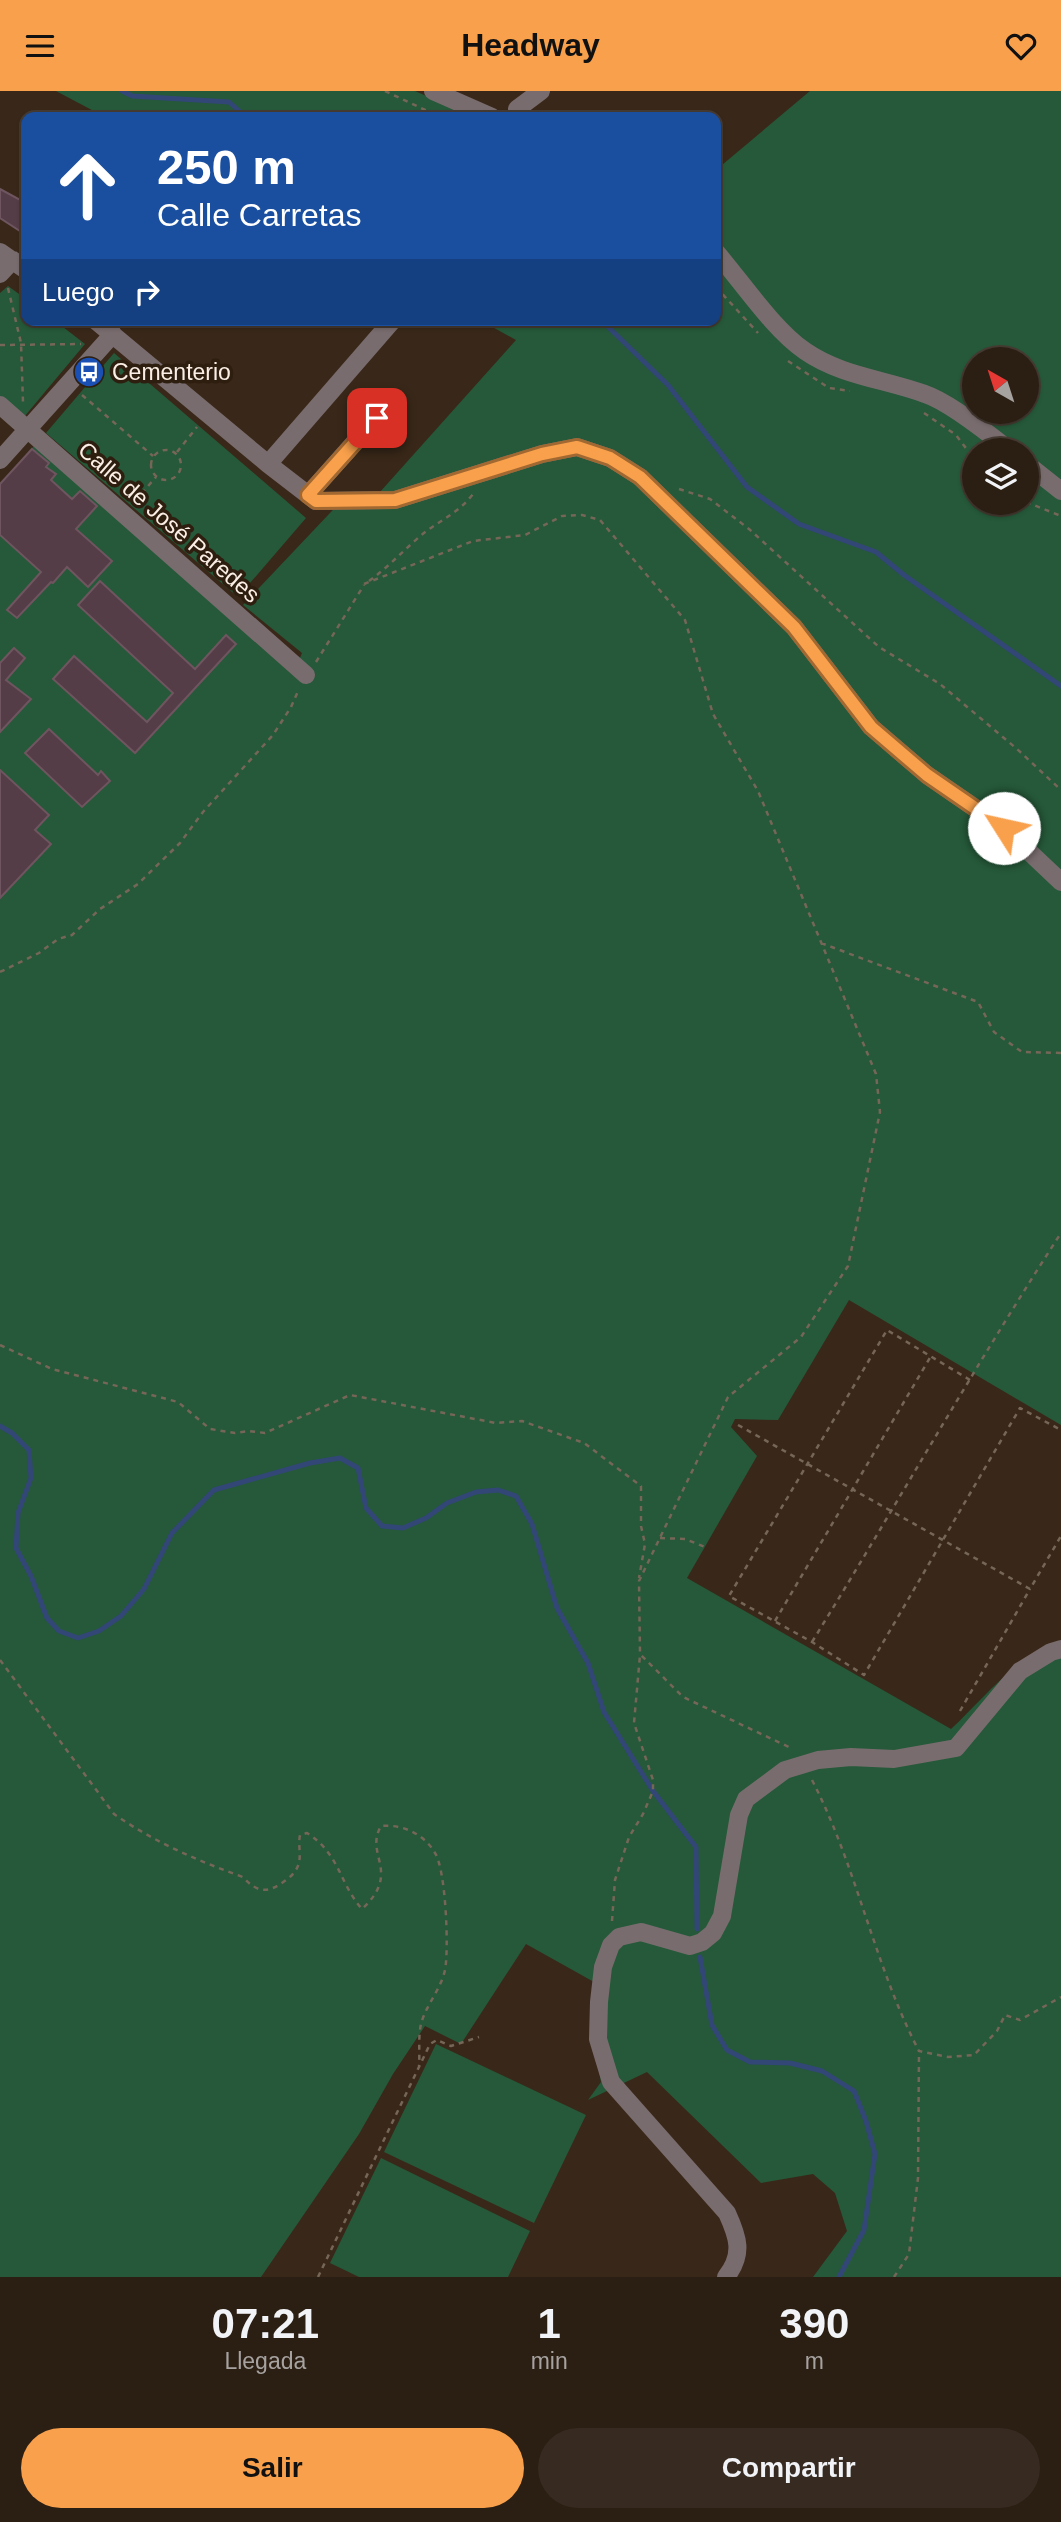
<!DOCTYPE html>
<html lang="es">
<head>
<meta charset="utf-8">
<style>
	body { margin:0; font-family:Arial,sans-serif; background:#372b21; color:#f1f3f6; height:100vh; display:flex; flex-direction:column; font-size:26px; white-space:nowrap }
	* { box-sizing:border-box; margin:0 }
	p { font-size:23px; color:#a6a2a0 }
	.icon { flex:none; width:38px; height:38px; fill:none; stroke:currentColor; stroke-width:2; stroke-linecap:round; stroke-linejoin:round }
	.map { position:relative; height:2186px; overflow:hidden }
	.drawer { display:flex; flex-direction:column; background:#2b1e13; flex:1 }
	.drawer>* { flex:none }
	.banner { position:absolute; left:21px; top:21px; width:700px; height:214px; border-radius:14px; box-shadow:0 2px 5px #0004,0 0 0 2px #473c33; background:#1a4fa0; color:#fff; overflow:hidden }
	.needle { width:46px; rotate:321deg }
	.fabs { position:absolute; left:962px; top:256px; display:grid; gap:14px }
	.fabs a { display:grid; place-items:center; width:77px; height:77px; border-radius:50%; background:#2b1e13; box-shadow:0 2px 5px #0004,0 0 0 2px #473c33; font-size:35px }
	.pin { position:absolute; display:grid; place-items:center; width:60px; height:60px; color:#fff; margin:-30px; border-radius:14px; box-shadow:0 4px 10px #0006 }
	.me { position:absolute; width:77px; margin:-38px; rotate:305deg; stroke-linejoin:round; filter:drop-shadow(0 0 5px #0008) }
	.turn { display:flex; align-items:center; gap:24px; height:147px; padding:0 21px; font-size:32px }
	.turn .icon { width:91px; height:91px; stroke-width:2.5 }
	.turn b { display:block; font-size:49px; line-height:60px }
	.then { display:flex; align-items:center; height:66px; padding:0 21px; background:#0003; gap:14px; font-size:26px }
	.eta { display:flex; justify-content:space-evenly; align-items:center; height:119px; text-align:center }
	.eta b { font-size:42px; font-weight:600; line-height:49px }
	.button { display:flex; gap:14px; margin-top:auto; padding:14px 21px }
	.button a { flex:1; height:80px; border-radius:42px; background:#f8a04b; color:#111; font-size:28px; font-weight:600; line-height:80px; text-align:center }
	.button a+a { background:#372b21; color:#f1f3f6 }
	header { display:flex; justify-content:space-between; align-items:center; height:91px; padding:0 21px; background:#f8a04b; color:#111; font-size:32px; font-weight:600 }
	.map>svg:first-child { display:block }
	.green { fill:#255939; fill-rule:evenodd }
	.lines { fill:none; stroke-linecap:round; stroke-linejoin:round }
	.stream { stroke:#324776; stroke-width:5 }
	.building { fill:#553d47; stroke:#6e555f; stroke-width:2 }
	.path { stroke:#756658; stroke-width:2.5; stroke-dasharray:5 5; stroke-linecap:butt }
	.minor { stroke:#796c6e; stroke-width:18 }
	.route-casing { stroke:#a16831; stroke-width:18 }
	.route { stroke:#f8a04b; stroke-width:12 }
	.labels { text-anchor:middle; stroke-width:7; stroke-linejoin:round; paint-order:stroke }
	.poi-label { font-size:23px; fill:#fbefe5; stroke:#2e1e0f; text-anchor:start }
	.street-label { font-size:23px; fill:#fbefe5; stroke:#2e1e0f }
</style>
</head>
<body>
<header><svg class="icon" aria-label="menu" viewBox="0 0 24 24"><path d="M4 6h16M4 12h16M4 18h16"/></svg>Headway<svg class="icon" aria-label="heart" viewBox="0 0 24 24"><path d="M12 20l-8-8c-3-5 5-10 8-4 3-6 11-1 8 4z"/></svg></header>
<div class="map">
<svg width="1061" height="2186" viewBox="0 0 1061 2186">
	<rect width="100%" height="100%" fill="#392819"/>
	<path class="green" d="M56,0h359l59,26h-369z
		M810,0h251v1334l-212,-125 -71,120 -43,-1 -4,8 26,29 -70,122 264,151c33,-31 66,-74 110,-88v636h-248l34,-46 -12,-38 -22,-19 -52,9 -114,-111 -59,28 13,-18 -9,-49 2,-51 -68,-38 -65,100 -36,-18 -32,48 -34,60 -98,143h-261v-1793l34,-38 259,229 9,-22 -59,-48 104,-110 33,-3 136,-152 -36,-20h236v-150zM975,268h52v52h-52zM975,359h52v52h-52z
		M8,195l18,13v21h28l31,24 -61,73 -24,-21v-103z
		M114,262l192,165 -68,79 -192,-164z
		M436,1953l150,71 -52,108 -150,-71z
		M381,2067l149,73 -22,46h-149l-29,-14z"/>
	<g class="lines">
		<path class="stream" d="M122,0l10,5 97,6 17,15
			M601,229l67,65 79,102 52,37 77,28 28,23 157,111
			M0,1335l12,7 17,17 2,28 -13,35 -2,35 15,28 16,42 12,13 19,7 21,-7 22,-15 23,-27 28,-56 42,-43 96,-27 30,-5 18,10 8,40 16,18 21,2 23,-10 21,-15 29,-11 22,-2 18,6 16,28 25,84 31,55 16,49 49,79 43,56 1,82
			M700,1866l12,68 15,25 23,12 40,1 32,8 32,20 12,30 9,33 -11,76 -25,47"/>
	</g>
	<path class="building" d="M0,98l26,14v32l-26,-17z
		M32,358l17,14 -3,4 10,7 -5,6 21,19 8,-8 17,15 -21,23 36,32 -24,26 -21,-20 -14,16 -2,-1 -34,36 -10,-8 34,-38 -41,-37v-51z
		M100,490l95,88 31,-34 10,9 -101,109 -82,-74 21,-23 73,66 26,-29 -95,-88z
		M14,557l11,10 -19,22 25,19 -31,33v-69z
		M49,638l49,46 3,-4 9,10 -28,26 -57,-54z
		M0,679l49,45 -14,15 16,14 -51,54z"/>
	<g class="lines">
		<path class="path" d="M385,0l55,26
			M716,196l42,46
			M8,197l13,55 2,59
			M0,254l81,-1
			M788,270l41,27 21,3
			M82,304l71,61
			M924,322l32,22 19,25
			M151 374a15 15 0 1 1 30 0a15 15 0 1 1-30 0Z
			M177,361l20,-25
			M679,398l31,10 39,30 130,118 61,37 77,65 44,41
			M135,410l21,-24
			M1026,411l35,14
			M369,490c18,-13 32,-28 49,-43 19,-17 39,-23 55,-44
			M364,493l109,-43 52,-6 37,-19 20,-1 18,5 85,100 28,94 45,77 118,283 4,38 -32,154 -47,71 -73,60 -89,184 1,73 43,43 110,52
			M316,571l48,-77
			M821,852l157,59 16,30 28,20 39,1
			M0,881l39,-19 19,-14 14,-4 28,-26 38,-25 42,-41 23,-31 70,-77 18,-28 8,-18
			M0,1254l52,24 126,33 32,27 25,4 14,-2 16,2 85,-38 146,28 26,-2 62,22 57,43v40l4,18 -6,34
			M970,1289l-83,-50 -158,266 83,46 52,33 156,-267 41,22
			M738,1334l292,164 31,-53
			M660,1447l25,1 20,8
			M775,1530l156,-265
			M812,1551c84,-136 162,-275 249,-409
			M0,1569l114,154c40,28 84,47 129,63 15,17 26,16 43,3 6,-4 11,-10 13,-17 2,-9 -1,-19 1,-28l7,-2c33,21 32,50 55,76 40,-37 2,-54 19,-83 22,-2 43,8 54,27 11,17 14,97 10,117 -4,19 -19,35 -24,54 -3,13 -1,30 -2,43
			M960,1620l70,-122
			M812,1689c45,87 62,185 107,271l29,6 26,-2 23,-24 8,-16 15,5 41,-23
			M612,1830l3,-41 14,-43 14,-23 10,-23v-11l-19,-57 6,-68
			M318,2186l112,-233 7,-4 14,6 28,-9
			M894,2186l15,-23 9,-76 1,-127"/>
		<path class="minor" d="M433,0l59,26
			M517,18l24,-18
			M0,161l26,18
			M716,161c26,30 57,77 89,99 36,25 79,28 120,43 24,8 63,39 84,56
			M0,183l13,-14
			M95,229l173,144 48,37 79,-1 147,-46 35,-7 33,11 30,19 154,150 77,100 56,48 77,53 57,54
			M0,314l306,270
			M0,369l113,-126
			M268,373l125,-144
			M1027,373l34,27
			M308,404l86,-97
			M726,2186c18,-23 12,-40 1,-64l-116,-131 -13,-43 1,-37 4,-35 8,-22 8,-8 22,-5 49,14 12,-4 11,-9 9,-17 17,-101 7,-16 39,-29 33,-10 33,-3 43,2 62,-11 64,-77 31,-19 10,-3"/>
	</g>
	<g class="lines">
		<g class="route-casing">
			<path id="route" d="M377,327l-69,77 8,6 79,-1 147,-46 35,-7 33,11 30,19 154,150 77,100 56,48 77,53"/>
		</g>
		<use href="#route" class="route"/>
	</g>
	<defs>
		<g id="bus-disc" transform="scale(1.575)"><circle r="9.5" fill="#1a4fb4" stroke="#2e1e0f"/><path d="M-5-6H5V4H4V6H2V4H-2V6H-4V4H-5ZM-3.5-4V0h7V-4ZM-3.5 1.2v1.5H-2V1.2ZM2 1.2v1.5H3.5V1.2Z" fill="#fff"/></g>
	</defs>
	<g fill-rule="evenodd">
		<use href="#bus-disc" x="89" y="281"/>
	</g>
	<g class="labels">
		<g class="poi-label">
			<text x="112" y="289">Cementerio</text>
		</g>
		<g class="street-label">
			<text transform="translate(169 431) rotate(41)" y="8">Calle de José Paredes</text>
		</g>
	</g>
</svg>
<div class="fabs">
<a><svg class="needle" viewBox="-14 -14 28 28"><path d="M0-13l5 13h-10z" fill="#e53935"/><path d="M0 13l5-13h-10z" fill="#a6a2a0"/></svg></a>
<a><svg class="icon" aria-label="layers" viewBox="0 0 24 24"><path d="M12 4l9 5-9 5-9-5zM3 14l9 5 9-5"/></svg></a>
</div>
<div class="pin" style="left:377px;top:327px;background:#d93025"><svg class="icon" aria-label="arrive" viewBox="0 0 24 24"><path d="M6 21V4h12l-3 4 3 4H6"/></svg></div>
<svg class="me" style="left:1004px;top:737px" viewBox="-20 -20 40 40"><circle r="19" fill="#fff"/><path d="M0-13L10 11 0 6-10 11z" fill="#f8a04b"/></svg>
<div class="banner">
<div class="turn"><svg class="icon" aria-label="ahead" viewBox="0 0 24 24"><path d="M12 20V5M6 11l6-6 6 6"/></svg><div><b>250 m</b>Calle Carretas</div></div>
<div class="then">Luego<svg class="icon" aria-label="right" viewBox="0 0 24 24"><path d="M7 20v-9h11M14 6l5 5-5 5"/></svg></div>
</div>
</div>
<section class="drawer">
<div class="eta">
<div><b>07:21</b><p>Llegada</p></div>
<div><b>1</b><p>min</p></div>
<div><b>390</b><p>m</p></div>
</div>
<div class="button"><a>Salir</a><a>Compartir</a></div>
</section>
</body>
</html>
